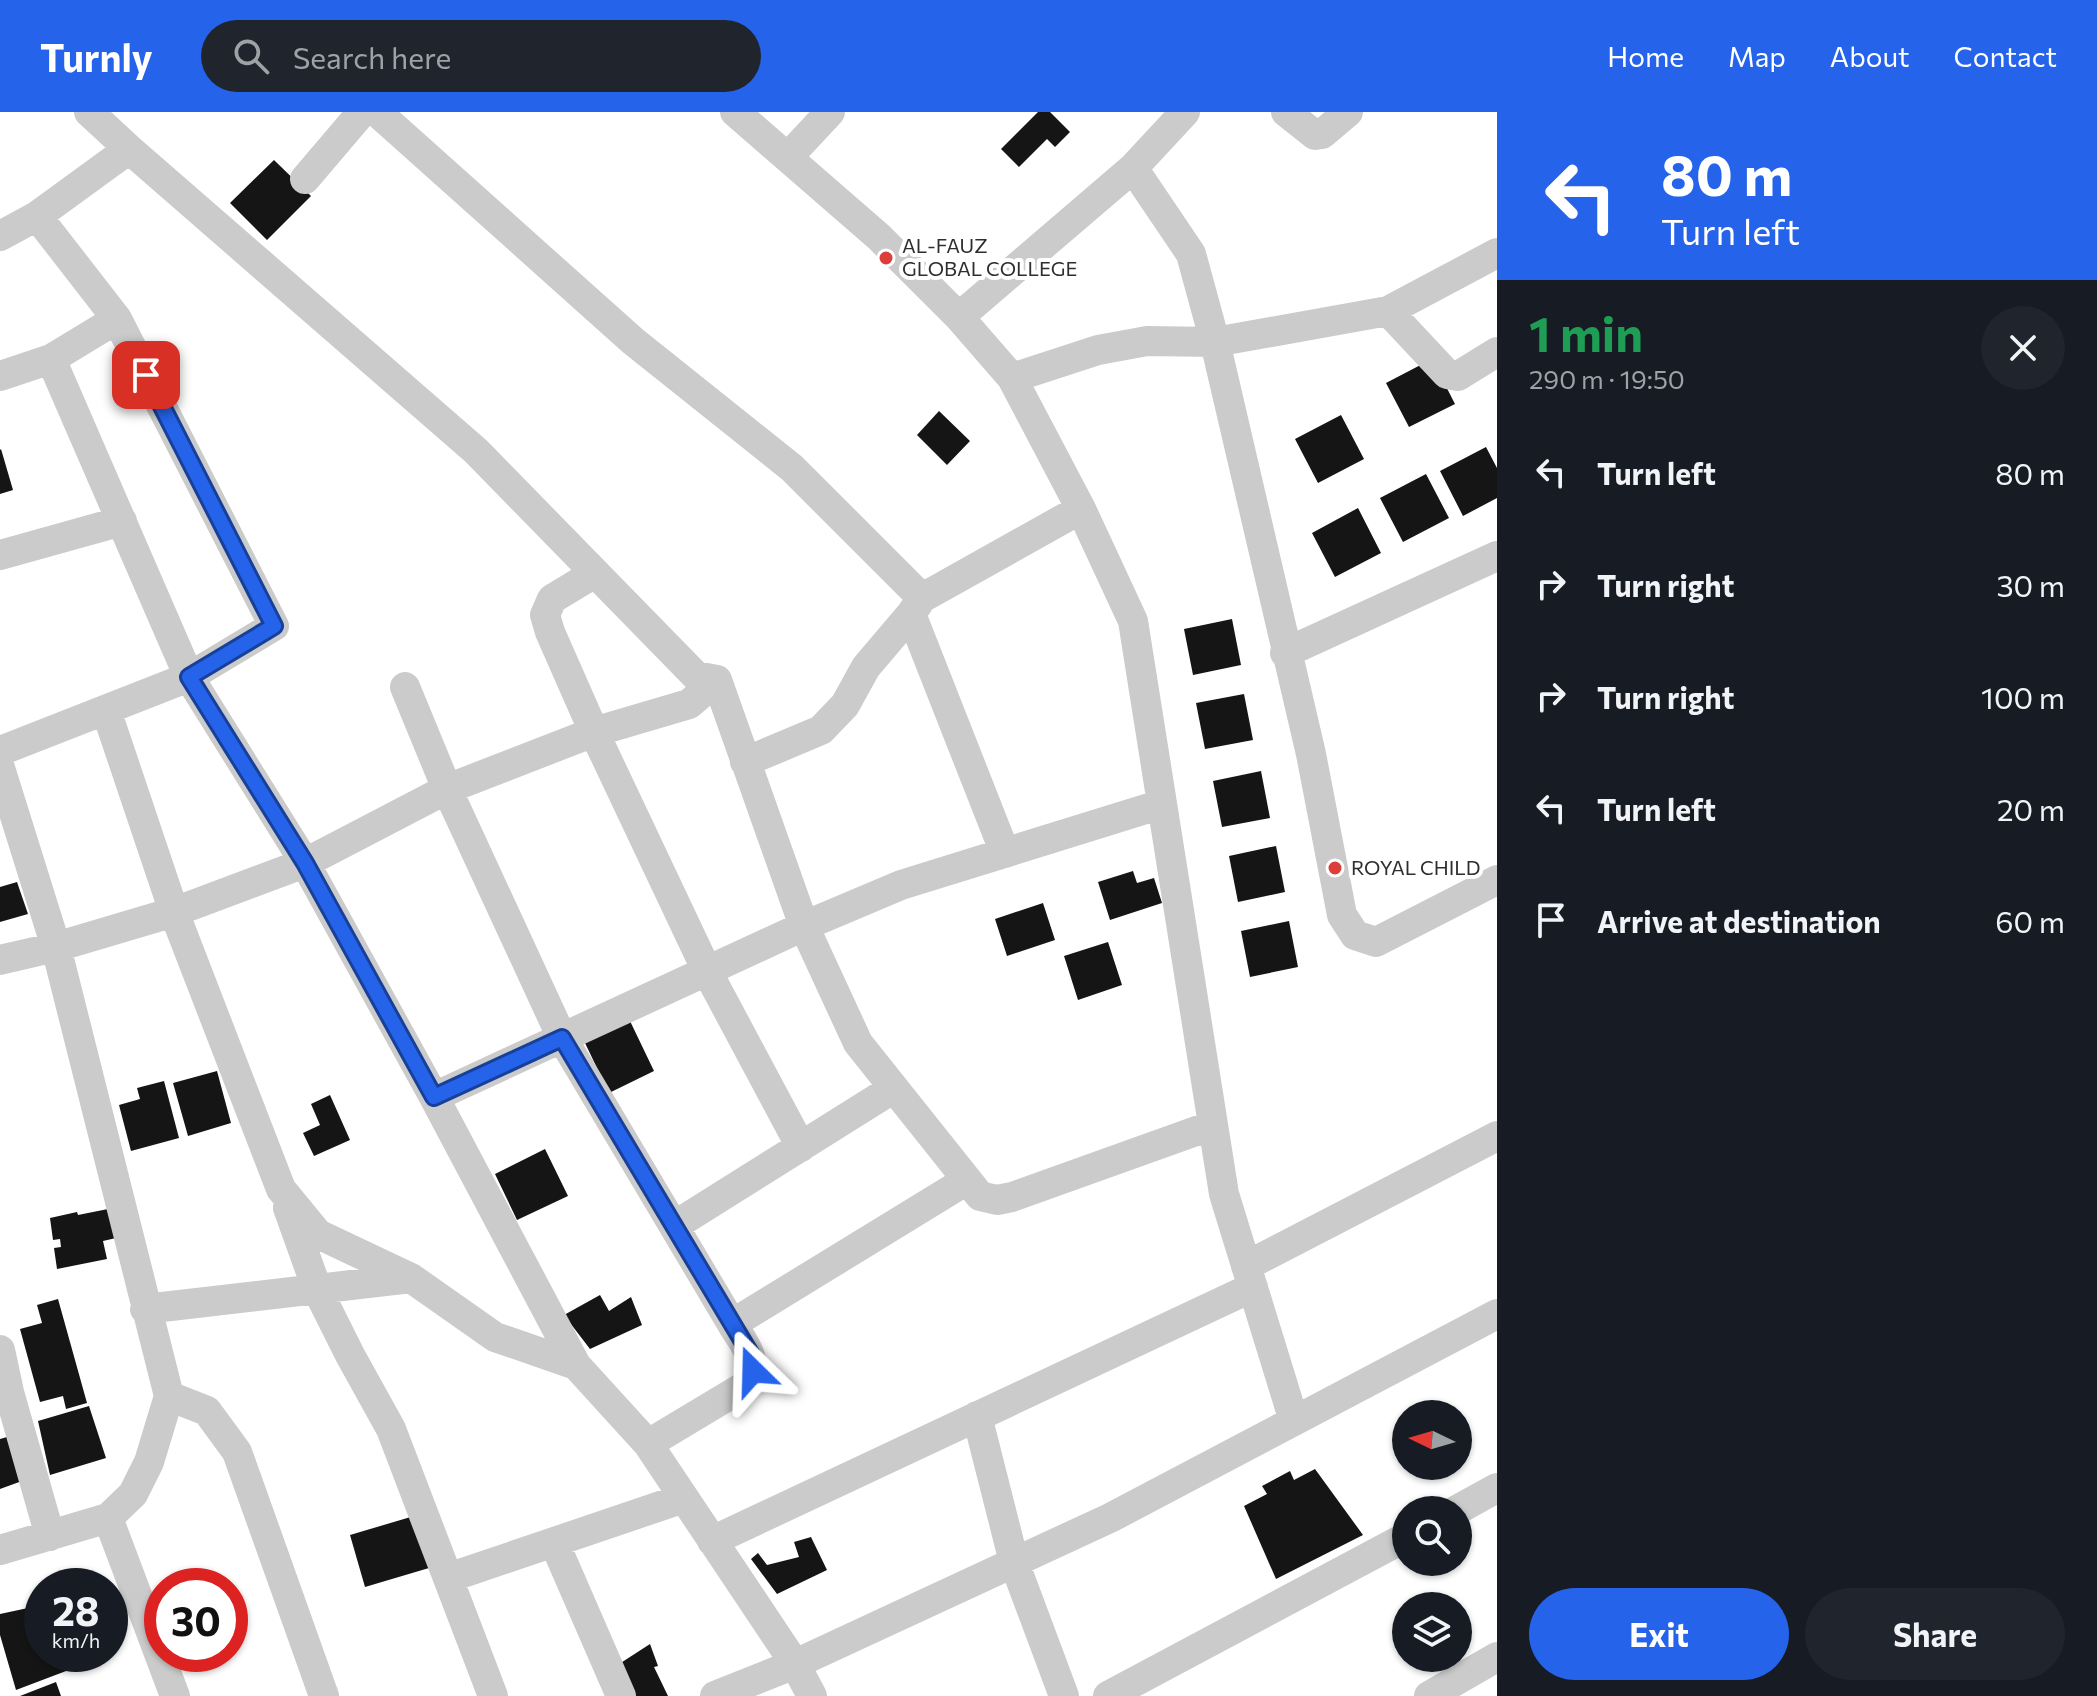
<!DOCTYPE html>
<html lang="en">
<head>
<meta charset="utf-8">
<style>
	body { margin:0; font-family:Commissioner,sans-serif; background:#20242c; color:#f1f3f6; height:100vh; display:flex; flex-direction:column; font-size:30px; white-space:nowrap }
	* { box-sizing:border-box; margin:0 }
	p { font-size:26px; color:#9ea1a6 }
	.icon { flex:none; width:44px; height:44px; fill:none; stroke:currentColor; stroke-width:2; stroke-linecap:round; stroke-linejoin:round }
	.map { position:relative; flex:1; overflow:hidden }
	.sheet { display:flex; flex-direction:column; background:#171b24; width:600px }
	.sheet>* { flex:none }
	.banner { background:#2563eb; color:#fff; overflow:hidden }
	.needle { width:52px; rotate:275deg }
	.buttons { position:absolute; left:1392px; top:1288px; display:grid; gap:16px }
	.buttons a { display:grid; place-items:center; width:80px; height:80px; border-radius:50%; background:#171b24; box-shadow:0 2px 6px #0004; font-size:40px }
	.speed { position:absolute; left:24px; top:1456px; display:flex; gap:16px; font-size:40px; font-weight:700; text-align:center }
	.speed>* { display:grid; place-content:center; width:104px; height:104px; border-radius:50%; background:#171b24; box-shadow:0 2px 6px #0004; line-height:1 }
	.speed small { font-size:20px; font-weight:400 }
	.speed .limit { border:12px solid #d22; background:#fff; color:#111 }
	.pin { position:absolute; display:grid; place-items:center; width:68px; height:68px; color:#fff; margin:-34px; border-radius:16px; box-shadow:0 4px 12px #0006 }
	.me { position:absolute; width:88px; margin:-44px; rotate:338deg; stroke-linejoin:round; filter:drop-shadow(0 0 6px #0008) }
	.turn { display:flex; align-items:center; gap:28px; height:168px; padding:0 32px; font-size:36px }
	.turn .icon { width:104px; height:104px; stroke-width:2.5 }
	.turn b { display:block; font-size:56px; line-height:68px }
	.round { display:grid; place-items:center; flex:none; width:84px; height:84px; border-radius:42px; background:#20242c }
	.overview { display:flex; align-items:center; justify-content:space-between; height:136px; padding:0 32px }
	h1 { font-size:48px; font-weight:700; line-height:60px; color:#1e9e55 }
	.cta { display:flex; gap:16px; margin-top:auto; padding:16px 32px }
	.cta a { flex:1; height:92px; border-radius:48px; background:#2563eb; color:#fff; font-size:32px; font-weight:700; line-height:92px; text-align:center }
	.cta a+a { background:#20242c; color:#f1f3f6 }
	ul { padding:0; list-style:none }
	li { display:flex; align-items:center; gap:24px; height:112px; padding:0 32px }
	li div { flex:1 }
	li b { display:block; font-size:30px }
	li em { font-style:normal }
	header { display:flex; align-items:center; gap:48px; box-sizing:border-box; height:112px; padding:0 40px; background:#2563eb; color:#fff }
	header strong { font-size:38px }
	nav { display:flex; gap:44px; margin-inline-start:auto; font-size:28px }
	.search { width:560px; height:72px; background:#20242c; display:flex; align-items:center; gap:20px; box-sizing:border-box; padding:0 28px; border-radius:44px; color:#9ea1a6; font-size:30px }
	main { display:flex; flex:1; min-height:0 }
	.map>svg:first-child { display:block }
	.building { fill:#151515 }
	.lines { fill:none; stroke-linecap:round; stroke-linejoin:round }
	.minor { stroke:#cbcbcb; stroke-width:30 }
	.route-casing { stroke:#184099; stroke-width:20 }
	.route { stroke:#2563eb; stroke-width:14 }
	.poi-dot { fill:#dc3f3a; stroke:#fff; stroke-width:3 }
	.labels { text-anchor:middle; stroke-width:8; stroke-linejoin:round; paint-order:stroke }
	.poi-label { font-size:20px; fill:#2e2e2e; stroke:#fff; text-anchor:start }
</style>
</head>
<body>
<header>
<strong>Turnly</strong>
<div class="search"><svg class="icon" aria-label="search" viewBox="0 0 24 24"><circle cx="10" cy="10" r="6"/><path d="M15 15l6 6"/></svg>Search here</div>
<nav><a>Home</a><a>Map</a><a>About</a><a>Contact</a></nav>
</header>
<main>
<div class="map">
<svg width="1497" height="1584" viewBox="0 0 1497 1584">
	<rect width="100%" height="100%" fill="#fff"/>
	<path class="building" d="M1038,0h12l20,20 -15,15 -8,-8 -28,28 -18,-18z
		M274,48l37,36 -44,44 -37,-37z
		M1432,247l23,45 -46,23 -23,-44z
		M939,299l31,30 -23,24 -30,-30z
		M1341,303l23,44 -46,24 -23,-44z
		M1486,335l11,21v30l-34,18 -23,-45z
		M1,337l12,41 -13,4v-44z
		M1426,362l23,44 -46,24 -23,-44z
		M1358,396l23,45 -46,24 -23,-44z
		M1232,507l9,46 -48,10 -9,-46z
		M1244,582l9,46 -48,9 -9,-46z
		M1261,659l9,47 -48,9 -9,-46z
		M1276,734l9,46 -47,10 -9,-46z
		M1133,759l4,12 17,-5 8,25 -52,17 -12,-38z
		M17,770l11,32 -28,8v-35z
		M1043,791l12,37 -48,16 -12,-37z
		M1289,809l9,46 -48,10 -9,-46z
		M1108,830l14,43 -44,15 -14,-44z
		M630,909l24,50 -45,22 -24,-50z
		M217,959l14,52 -43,13 -15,-53z
		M164,969l15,57 -48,13 -12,-46 21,-6 -3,-11z
		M330,983l20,45 -36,16 -11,-23 17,-8 -9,-21z
		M545,1037l23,47 -51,24 -22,-46z
		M108,1097l8,29 -13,3 4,18 -50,10 -3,-21 7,-1 -1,-8 -7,1 -3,-22 27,-6 1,3z
		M600,1183l9,16 22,-14 11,28 -52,24 -26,-34z
		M58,1187l29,104 -21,6 -3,-13 -23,6 -20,-73 22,-6 -5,-18z
		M89,1294l17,52 -56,17 -12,-54z
		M7,1325l15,44 -22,8v-50z
		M1315,1357l48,66 -87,44 -32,-73 23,-12 -5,-8 28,-15 4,9z
		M414,1404l15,52 -64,19 -15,-52z
		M811,1425l16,33 -50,24 -26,-35 7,-6 9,12 32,-8 -5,-15z
		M42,1493v49h27l5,14 -58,22 -16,-55v-21z
		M650,1532l8,22 -4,1 14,29h-39l-13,-30z
		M56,1570l5,14h-41z"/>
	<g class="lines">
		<path class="minor" d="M377,0l256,229 159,127 130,130
			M735,0l144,125 80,80 53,61 69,131 52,112 91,573 70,227
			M1286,0l29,23 7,-1 26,-22
			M129,37l347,302 220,225 21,4
			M788,45l42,-45
			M1133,56l58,86 24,88 96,412 31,161 13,20 21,7 121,-62
			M305,67l57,-67
			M0,124l37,-20 92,-67 -40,-37
			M1388,199l109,-58
			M959,205l174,-149 52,-56
			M51,247l138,318 116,186 129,234 142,268 72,79 147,220 17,32
			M0,264l51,-17 66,-40
			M1012,266l86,-28 49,-9 68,1 173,-31 59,63 11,2 39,-24
			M0,443l122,-34
			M595,461l-43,26 -7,16 5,17 44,100 113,239 94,176
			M911,502l94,239
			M1285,541l212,-97
			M405,575l42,102 115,249 170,286
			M106,598l68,202 107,277 37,45 93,44 84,59 81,28
			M0,639l189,-74 85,-51 -157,-307 -80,-103
			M745,650l76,-32 24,-25 21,-38 45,-53 11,-16 159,-89
			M0,656l56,179 113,449 -20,66 -16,32 -25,24
			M0,848l56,-13 118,-35 131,-49 142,-74 147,-57 95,-28 28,-24 87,246 54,117 122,153 17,4 15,-3 201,-72
			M434,985l370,-171 97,-41 261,-81
			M288,1096l29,81 33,66 41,74 102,267
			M674,1114l220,-138
			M1246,1154l251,-130
			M145,1197l266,-31
			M0,1238l9,42 41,144
			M169,1284l38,15 30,41 87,244
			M977,1304l37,146 50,134
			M648,1332l100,-60c10,-27 -3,-38 -16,-60l235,-144
			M1457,1398l40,-22
			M712,1429l541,-254
			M554,1430l67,154
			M0,1438l108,-32 67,178
			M448,1466l236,-80
			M715,1584l80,-32 315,-146 387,-204
			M1108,1584l298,-159
			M1429,1584l68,-39"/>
	</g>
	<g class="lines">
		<g class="route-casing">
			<path id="route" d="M146,263l128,251 -85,51 116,186 129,234 128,-59 189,317 2,16"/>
		</g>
		<use href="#route" class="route"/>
	</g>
	<g class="poi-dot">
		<circle cx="886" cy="146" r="8"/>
		<circle cx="1335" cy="756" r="8"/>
	</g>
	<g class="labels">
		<g class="poi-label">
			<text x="902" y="141">AL-FAUZ<tspan x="902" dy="23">GLOBAL COLLEGE</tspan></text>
			<text x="1351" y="763">ROYAL CHILD</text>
		</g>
	</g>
</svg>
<div class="buttons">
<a><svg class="needle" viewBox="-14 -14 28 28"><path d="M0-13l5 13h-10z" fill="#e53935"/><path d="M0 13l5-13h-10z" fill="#9ea1a6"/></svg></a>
<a><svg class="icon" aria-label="search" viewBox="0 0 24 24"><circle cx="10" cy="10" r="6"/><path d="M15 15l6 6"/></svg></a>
<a><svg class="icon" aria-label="layers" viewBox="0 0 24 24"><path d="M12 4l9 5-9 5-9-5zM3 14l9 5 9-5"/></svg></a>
</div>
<div class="speed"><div>28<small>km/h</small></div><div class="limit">30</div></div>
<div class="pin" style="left:146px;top:263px;background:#d93025"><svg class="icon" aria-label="arrive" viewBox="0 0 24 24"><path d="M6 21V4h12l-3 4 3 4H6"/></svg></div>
<svg class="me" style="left:753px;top:1259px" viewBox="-20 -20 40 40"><path d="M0-17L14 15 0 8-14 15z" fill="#2563eb" stroke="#fff" stroke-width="4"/></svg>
</div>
<section class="sheet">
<div class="banner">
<div class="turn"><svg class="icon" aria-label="left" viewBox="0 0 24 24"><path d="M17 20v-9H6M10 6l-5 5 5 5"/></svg><div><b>80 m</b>Turn left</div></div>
</div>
<div class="overview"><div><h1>1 min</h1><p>290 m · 19:50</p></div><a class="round"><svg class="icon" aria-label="close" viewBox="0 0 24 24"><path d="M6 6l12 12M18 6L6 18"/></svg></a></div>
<ul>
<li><svg class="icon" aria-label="left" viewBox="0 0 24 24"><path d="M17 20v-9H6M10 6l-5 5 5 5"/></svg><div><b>Turn left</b></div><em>80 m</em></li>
<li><svg class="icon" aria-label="right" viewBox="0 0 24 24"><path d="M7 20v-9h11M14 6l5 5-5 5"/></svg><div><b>Turn right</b></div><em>30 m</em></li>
<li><svg class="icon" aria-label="right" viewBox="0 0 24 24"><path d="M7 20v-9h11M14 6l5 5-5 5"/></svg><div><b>Turn right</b></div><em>100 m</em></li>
<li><svg class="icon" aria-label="left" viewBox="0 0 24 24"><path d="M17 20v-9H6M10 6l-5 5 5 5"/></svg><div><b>Turn left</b></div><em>20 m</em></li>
<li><svg class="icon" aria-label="arrive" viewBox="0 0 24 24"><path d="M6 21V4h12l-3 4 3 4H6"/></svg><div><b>Arrive at destination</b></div><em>60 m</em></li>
</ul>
<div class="cta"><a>Exit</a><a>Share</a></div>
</section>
</main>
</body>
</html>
